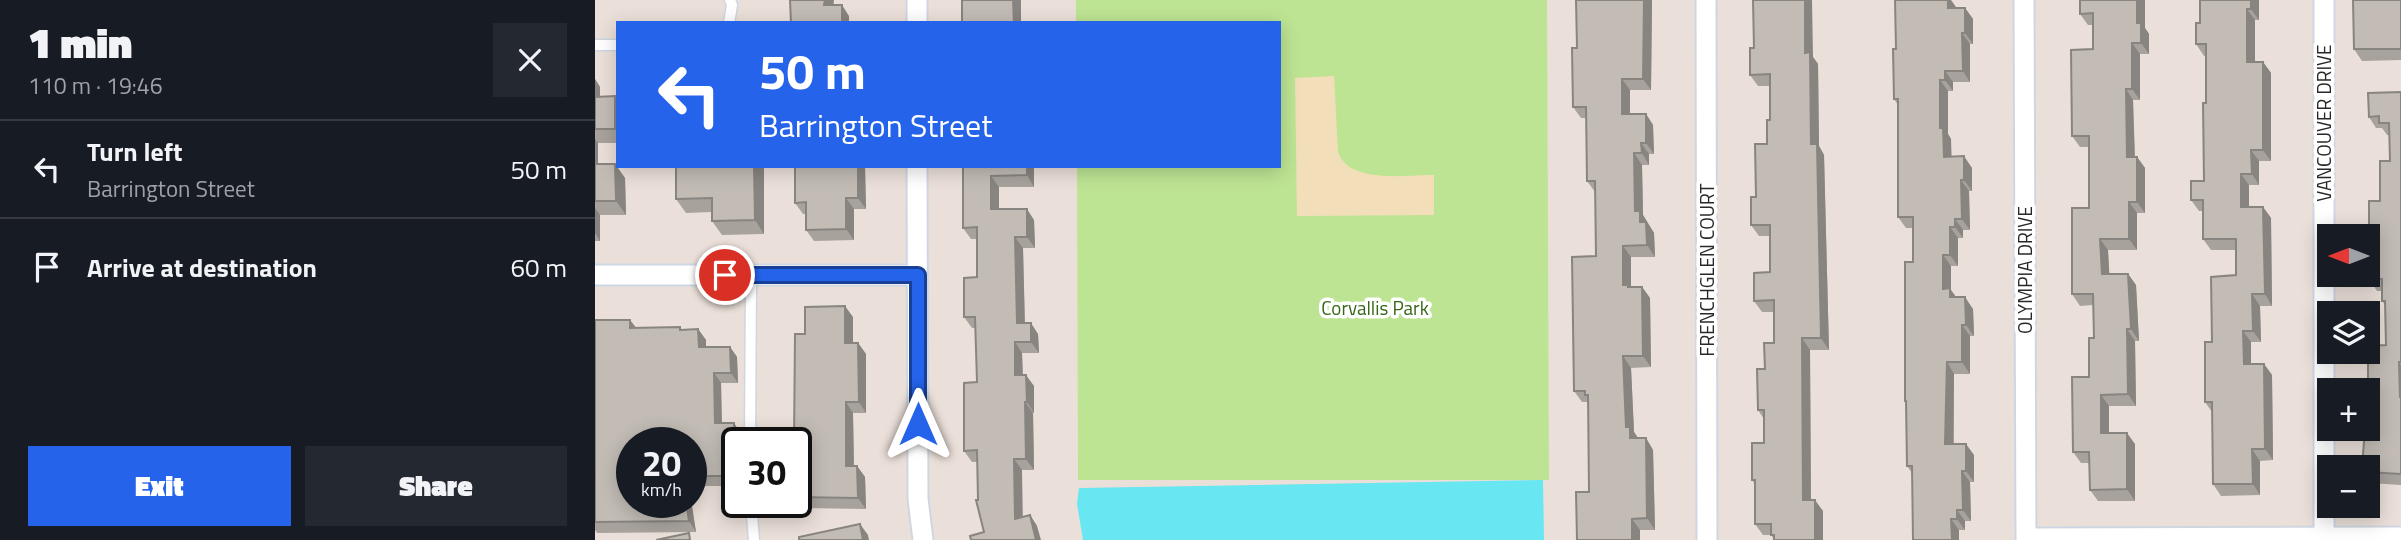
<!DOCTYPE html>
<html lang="en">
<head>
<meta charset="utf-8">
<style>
	body { margin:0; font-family:"Titillium Web",sans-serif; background:#242831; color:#f1f3f6; height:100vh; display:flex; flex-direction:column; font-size:26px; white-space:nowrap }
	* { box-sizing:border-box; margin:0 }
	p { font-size:23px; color:#9ea1a6 }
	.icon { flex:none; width:38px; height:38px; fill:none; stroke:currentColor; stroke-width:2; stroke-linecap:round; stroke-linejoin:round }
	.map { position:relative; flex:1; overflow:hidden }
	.side { display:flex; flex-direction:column; background:#171b24; width:595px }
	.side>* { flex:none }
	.banner { position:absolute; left:21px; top:21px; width:665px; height:147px; border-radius:0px; box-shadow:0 4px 18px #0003; background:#2563eb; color:#fff; overflow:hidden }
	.needle { width:46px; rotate:270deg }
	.buttons { position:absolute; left:1722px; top:224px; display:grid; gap:14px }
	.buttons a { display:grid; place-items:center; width:63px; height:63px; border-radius:0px; background:#171b24; box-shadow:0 4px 18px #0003; font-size:35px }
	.speed { position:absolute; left:21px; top:427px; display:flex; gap:14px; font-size:35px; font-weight:700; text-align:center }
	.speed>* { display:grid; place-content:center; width:91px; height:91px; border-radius:50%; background:#171b24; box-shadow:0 4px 18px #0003; line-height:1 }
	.speed small { font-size:18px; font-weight:400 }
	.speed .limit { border:4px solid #111; border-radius:10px; background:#fff; color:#111 }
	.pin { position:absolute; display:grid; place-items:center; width:60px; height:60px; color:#fff; margin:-30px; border:4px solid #fff; border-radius:50%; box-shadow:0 2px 7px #0007 }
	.me { position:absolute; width:77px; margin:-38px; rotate:0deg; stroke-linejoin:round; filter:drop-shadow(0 0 5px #0008) }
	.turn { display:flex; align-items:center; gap:24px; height:147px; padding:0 28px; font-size:32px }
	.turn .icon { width:91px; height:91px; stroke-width:2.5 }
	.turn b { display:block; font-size:49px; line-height:60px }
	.round { display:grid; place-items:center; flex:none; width:74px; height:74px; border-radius:0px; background:#242831 }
	.summary { display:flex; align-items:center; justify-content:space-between; height:119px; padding:0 28px }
	h1 { font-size:42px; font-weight:800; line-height:52px }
	.cta { display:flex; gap:14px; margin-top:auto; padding:14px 28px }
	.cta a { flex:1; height:80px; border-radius:0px; background:#2563eb; color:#fff; font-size:28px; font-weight:800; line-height:80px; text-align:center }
	.cta a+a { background:#242831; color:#f1f3f6 }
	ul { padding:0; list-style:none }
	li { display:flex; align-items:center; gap:21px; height:98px; padding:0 28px; border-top:2px solid #363941 }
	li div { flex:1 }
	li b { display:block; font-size:26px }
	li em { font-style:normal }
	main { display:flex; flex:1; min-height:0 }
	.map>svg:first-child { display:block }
	.green { fill:#bde493 }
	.sand { fill:#f2dfba }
	.water { fill:#68e6f2 }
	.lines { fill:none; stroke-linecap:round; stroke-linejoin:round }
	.service-casing { stroke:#ced6e2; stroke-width:13 }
	.minor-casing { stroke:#ced6e2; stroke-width:23 }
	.service { stroke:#fff; stroke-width:10 }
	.minor { stroke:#fff; stroke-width:19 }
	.wall { fill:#a7a29c }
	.shaded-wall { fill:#88847f }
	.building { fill:#c2bcb5; stroke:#88847f; stroke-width:2 }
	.route-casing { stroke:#184099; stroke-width:18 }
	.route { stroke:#2563eb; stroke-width:12 }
	.labels { text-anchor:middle; stroke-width:7; stroke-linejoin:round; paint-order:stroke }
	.street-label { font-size:19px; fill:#282828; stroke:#fff }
	.park-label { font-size:19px; fill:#366617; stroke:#fff }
</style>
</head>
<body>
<main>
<section class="side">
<div class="summary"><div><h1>1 min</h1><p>110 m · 19:46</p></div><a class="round"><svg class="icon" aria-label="close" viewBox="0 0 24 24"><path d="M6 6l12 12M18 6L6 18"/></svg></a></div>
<ul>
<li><svg class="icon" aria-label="left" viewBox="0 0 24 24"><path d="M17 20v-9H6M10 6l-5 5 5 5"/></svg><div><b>Turn left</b><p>Barrington Street</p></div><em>50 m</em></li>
<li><svg class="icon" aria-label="arrive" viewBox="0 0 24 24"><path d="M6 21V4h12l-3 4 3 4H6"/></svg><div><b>Arrive at destination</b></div><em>60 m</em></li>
</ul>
<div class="cta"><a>Exit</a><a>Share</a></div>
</section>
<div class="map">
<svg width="1806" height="540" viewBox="0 0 1806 540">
	<rect width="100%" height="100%" fill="#ebe0d9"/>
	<path class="green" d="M481,0h471l2,480h-471l-1,-314h202v-143h-203z"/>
	<path class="sand" d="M739,76l4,76c10,32 70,23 96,23v40l-137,1 -2,-138z"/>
	<path class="water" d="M948,480l1,60h-461l-6,-36 2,-16z"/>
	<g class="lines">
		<g class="service-casing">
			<path id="service" d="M134,23l3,-18 -2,-5
				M0,45h23
				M155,443l1,-168
				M156,502l3,38"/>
		</g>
		<g class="minor-casing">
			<path id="minor" d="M322,0v23
				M1111,0l1,540
				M1429,0l2,540
				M1729,0v540
				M322,166l1,333 5,41
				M0,275h322
				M1431,538l375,-1"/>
		</g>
		<use href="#service" class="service"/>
		<use href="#minor" class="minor"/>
	</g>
	<path class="wall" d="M981,0h76l-1,90h-21v24h16l7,11 1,29h-5v11h-7l1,50 11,18 1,24h-24v30h11l8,11 1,69 -20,1 3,64 4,6h8l7,12 2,80h-15v10l-51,-48 -1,-90h-6l-8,-11 22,-135 -1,-64 -8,-11v-63h-6l-8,-11 4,-59z
		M1485,0h65v28l4,6v20h-9v46h-7l2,57h2l8,11v45h-8v37h-29l1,24h19l8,11 3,56h-4l1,65h-27v27l26,11v57h-37l-8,-11 -1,-27h-8l-8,-11 16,-75 5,-39 -1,-33 -13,1 -8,-12 17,-86v-61h-9l-8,-11 21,-87v-24h-5l-8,-11z
		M1605,0h59v20h-4v42h8l8,11v88h-12v24h-10v22h14l8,11 1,88h-12l1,36h-10v22h13l8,11 1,85 -13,1v34l-39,1 -8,-12 -1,-72 -7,-10 7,-60 24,-67v-25h-25l-8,-11v-28h-4l-8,-11 13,-19 2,-78v-47h-2l-8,-12 4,-21z
		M1806,0v60l-39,1 -8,-12z
		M1361,7v1h9l8,11v25h-3v38h-17v9h-5v43l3,5v18l21,11v23h-3l1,39h-7v8h-5v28h-7v24l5,7 17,12 1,27h-4v38h-16v70l20,11v27h-4l1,39h-6v9h-6v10h-46l-1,-67 -5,-7 -1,-63 -1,-2 8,-139v-34h-7l-8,-11v-112l-4,-6 2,-50z
		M1159,48l59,9 5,7 1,82 5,9 5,195h-19l1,150 12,11 -49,28 -3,-4h-8l-8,-11v-40l-3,-4 12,-37v-24l-6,-9 7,-41 9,-26v-31h-12l-8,-11 16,-29v-36h-11l-8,-11 5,-28 11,-53 3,-24v-34h-12l-8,-11z
		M0,79l5,8v10l18,3v43h-20v21h17l10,14 1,37h-26v26h-5z
		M1806,92v393l-32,-2 -1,-3v-13l18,-122v-39l-4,-5v-10h-5l-8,-12 11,-78 10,-40 -1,-26h-2l-5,-7h-6l-7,-11z
		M169,166v68l-42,1 -10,-14v-9l-26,1 -10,-14z
		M200,166h70l1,43h-12v31l-40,1 -8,-11v-16h-3l-8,-11z
		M368,166h71v21h-35v22l35,11 1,28h-12l2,75 13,11 1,19h-17l1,22 11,11v27h-1l1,57h-12v47l8,-2 7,11 -53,6 -6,-32 -1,-38h-5l-8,-11 13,-69 -1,-54h-4l-8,-11 13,-40v-38h-6l-8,-11z
		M258,317v26h5l8,11v59h-13l1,53h3l8,11 1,32 -64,-1 -6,-8v-57l9,-109z
		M0,320l41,8 44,-1 1,3 17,-1 8,11v7h24l7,10 1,26h-17l1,40h12l7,11 -4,9v43h-36v8h-10v-51h-59l59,59 5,30 -99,1 -2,-3z"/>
	<path class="shaded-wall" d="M230,0h9l-2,16 -8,-11z
		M418,0h8v23h-7z
		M1049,0h8l-1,90 -8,-11z
		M1210,0h7l1,57 5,7 1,82 5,9 5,195 -8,-12 -16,-285z
		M1352,0h4l5,7v12l-8,-11z
		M1542,0h8v28l4,6v20l-8,-11 -4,-20z
		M1656,0h8v20l-8,-11z
		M247,5l7,11v7h-7z
		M1370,8l8,11v25l-8,-11z
		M1652,9l8,11v53l-8,-11z
		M1367,33l8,11v38l-7,-11z
		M1537,43l8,11v46l-8,-11z
		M1668,62l8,11v88l-8,-11z
		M1350,71l8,11v9l-8,-11z
		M0,79l5,8v24l-5,-8z
		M1027,79l8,11v35l-8,-11z
		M1345,80l8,11v43l3,5 1,29 -8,-11 -4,-29z
		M1531,89l7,11 2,68 -8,-11z
		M20,96l3,4v32l-3,-3z
		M1051,114l7,11 1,29 -8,-11z
		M0,139l3,4v35l-3,-4z
		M1046,143l8,11v11l-7,-12z
		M1656,150l8,11v24l-7,-11z
		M1039,153l8,12 1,50 11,18 1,24 -8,-12 -7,-23 -5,-11z
		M1369,156l8,12v23l-8,-11z
		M1542,157l8,11v45l-8,-11z
		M20,164l10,14 1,37 -10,-14z
		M159,166h10v68l-9,-14z
		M263,166h7l1,43 -8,-11z
		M432,166h7v21l-7,-12z
		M1646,174l8,11v33l-8,-11z
		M396,176l8,11v33l-8,-11z
		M1366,180l8,11 1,39 -8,-11z
		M251,198l8,11v31l-8,-11z
		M1534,202l8,11v37l-8,-11z
		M1668,207l8,11 1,88 -7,-12z
		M0,208l5,7v26l-5,-8z
		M432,209l7,11 1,28 -8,-11z
		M1360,219l8,11v8l-8,-11z
		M1355,227l8,11v28l-8,-11z
		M420,237l8,11 2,87 -8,-12z
		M1505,239l8,11 2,35 -8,-11z
		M1028,246l8,11v32l-8,-4z
		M1348,255l8,11v24l7,10v9l-15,-20z
		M1533,274l8,11 3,56 -8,-12z
		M1047,287l8,11 1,69 -8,-11z
		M1657,294l8,12 1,36 -8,-11z
		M1370,297l8,12 1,27 -8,-11z
		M250,306l8,11v37l-8,-11z
		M35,320l8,10 -8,-2z
		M436,323l7,11 1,19 -8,-11z
		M1367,325l8,11v38l-8,-12z
		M103,329l8,11v17l-7,-10z
		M1532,329l8,12 1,65 -8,-12z
		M1648,331l8,11v33l-7,-11z
		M1207,338l8,12 1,161 -8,-11z
		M420,342l7,11 1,34 -8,-12z
		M263,343l8,11v59l-7,-11z
		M135,347l7,10 1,26 -7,-10z
		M1028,356l8,12 3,64 4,6h-8l-4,-11z
		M1352,362l7,12 -1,81 -8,-11z
		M1804,362l2,4v32l-1,-1z
		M1669,364l8,11 1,85 -8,-11z
		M119,373l7,10 1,51 -7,-11z
		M431,375l8,11v27l-7,-11z
		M1506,395l8,11v38l-8,-11z
		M251,402l7,11 1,64 -8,-11z
		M430,402l8,11 1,57 -8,-11z
		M139,423l7,11 1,9h-5v35l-2,-2z
		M1532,433l8,11v57l-8,-12z
		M1051,438l7,12 2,80 -8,-12z
		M1371,444l8,11v27l-8,-11z
		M1657,449l8,12v34l-7,-11z
		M419,459l8,11 1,60 -8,-11z
		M262,466l8,11 1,32 -8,-11z
		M1367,471l8,11 1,39 -8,-11z
		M99,476l7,10v8l-7,-10z
		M96,499l5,33 -7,-11 -3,-19h5z
		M1220,500l8,11v29h-8z
		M1362,510l8,11v9l-8,-11z
		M435,515l7,11 4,14h-5z
		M1037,519l8,11v10h-8z
		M1356,519l8,11v10h-7z
		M265,524l8,11 1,5h-6z"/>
	<path class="building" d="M195,0h35l-1,5h18v18h-51z
		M367,0h51l1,23h-52z
		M981,0h68l-1,79h-21v35h24v29h-5l1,10h-8l1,58h5v11h6l1,23 -24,1v39h5v2h14l1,69h-20l3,71h4v11h16l1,80 -15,1v21h-55l-1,-48h13l-1,-97h-3v-4h-11l-2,-134 24,-1 -1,-75h-8l-1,-74h-13l-1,-59h5z
		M1158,0h52v53l5,-1 1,92h6l4,194h-19l1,162h12v40h-41v-5h-3v-11h-16v-44h-3v-37h12v-33h-6l-1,-41h8l-1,-26h10v-43l-20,1v-28l16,-1v-47h-19v-28h5l-1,-53h12v-24h3v-46l-20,1v-27h4z
		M1300,0h53v8h17v25h-3l1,38h-18v9h-5v48h3l1,29 20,-1v24h-3l1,39h-7v8h-5v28h-7v34l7,-1v9h15l1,28h-4v37h-15l-2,82h21v27h-4l1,39h-6v9h-6l1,21h-39l-1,-74h-5l-1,-65h-1v-139h8v-45h-15v-118h-4l-1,-50h3z
		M1485,0h57v23h4v20h-9v46h-6l1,68h10v45h-8v37h-29l2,35h26l3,55h-4l1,65 -27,1v38h26v56l-37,1 -1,-38h-16l-1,-75h17v-39h5l-1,-44h-21v-86h17v-72h-17l-1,-86 22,-1v-36l-13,1z
		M1605,0h51v9h-4v53h16v88h-12l1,24h-11v33h22l2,87h-13l1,37h-10l1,33h20l1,85h-13l1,35h-40l-1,-82h-7v-60h7l-1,-65 25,-2v-36h-33v-39h-12v-19h13l-1,-78h3v-59h-10v-21h4z
		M1758,0h48v49h-47z
		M1806,92v270h-2l1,35h1v77l-33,-2v-5h-6l3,-38h3v-83l18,-1 -1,-44h-3v-22h-13v-78h11v-40h10l-1,-38h-10v-7l-10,1 -1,-24z
		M20,96v33h-20v-32z
		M0,164h20l1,37h-21z
		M81,166h78l1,54 -43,1v-23l-36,1z
		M200,166h63v32h-12v31l-40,1v-28l-11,1z
		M368,166h64v9l-36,1v33h36v28h-12l2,86h14v19h-16v33h11l1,27h-2l1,57h-12l1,60 15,-4 6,25h-65l-1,-4 14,-4 -8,-32h2l-1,-50 -13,1v-68l13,-1 -2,-65h-11v-39l13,-1v-50l-14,1z
		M250,306v37h13l1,59h-13v64h11l1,32 -62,-1v-54h-2l1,-109h10v-27z
		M0,320h35v8l50,-1v3l18,-1 1,18h31l1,26h-17l1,50h19l1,53h-41v8h-3v-41h-59v59h54l3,19 -94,1z
		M265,524l3,16h-64v-3z
		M94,533l1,7h-34z"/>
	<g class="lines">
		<g class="route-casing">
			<path id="route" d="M130,275h193v149"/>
		</g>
		<use href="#route" class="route"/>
	</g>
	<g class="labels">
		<g class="street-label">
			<text transform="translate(1729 123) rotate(-90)" y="7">VANCOUVER DRIVE</text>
			<text transform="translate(1112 270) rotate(-90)" y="7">FRENCHGLEN COURT</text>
			<text transform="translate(1430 270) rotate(-90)" y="7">OLYMPIA DRIVE</text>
		</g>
		<g class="park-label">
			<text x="780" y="315">Corvallis Park</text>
		</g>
	</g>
</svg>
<div class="buttons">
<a><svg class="needle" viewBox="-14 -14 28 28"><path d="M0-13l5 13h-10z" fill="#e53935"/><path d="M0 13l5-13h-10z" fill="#9ea1a6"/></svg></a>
<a><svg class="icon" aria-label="layers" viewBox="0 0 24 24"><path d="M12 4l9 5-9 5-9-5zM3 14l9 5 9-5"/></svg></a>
<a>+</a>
<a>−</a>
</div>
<div class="speed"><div>20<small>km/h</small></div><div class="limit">30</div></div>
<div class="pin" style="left:130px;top:275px;background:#d93025"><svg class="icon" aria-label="arrive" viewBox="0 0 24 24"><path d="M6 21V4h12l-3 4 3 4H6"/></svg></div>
<svg class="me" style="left:323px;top:424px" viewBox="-20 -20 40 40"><path d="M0-17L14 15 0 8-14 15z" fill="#2563eb" stroke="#fff" stroke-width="4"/></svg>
<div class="banner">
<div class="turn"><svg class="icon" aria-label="left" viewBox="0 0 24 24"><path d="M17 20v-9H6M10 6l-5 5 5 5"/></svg><div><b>50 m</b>Barrington Street</div></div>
</div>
</div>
</main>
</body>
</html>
